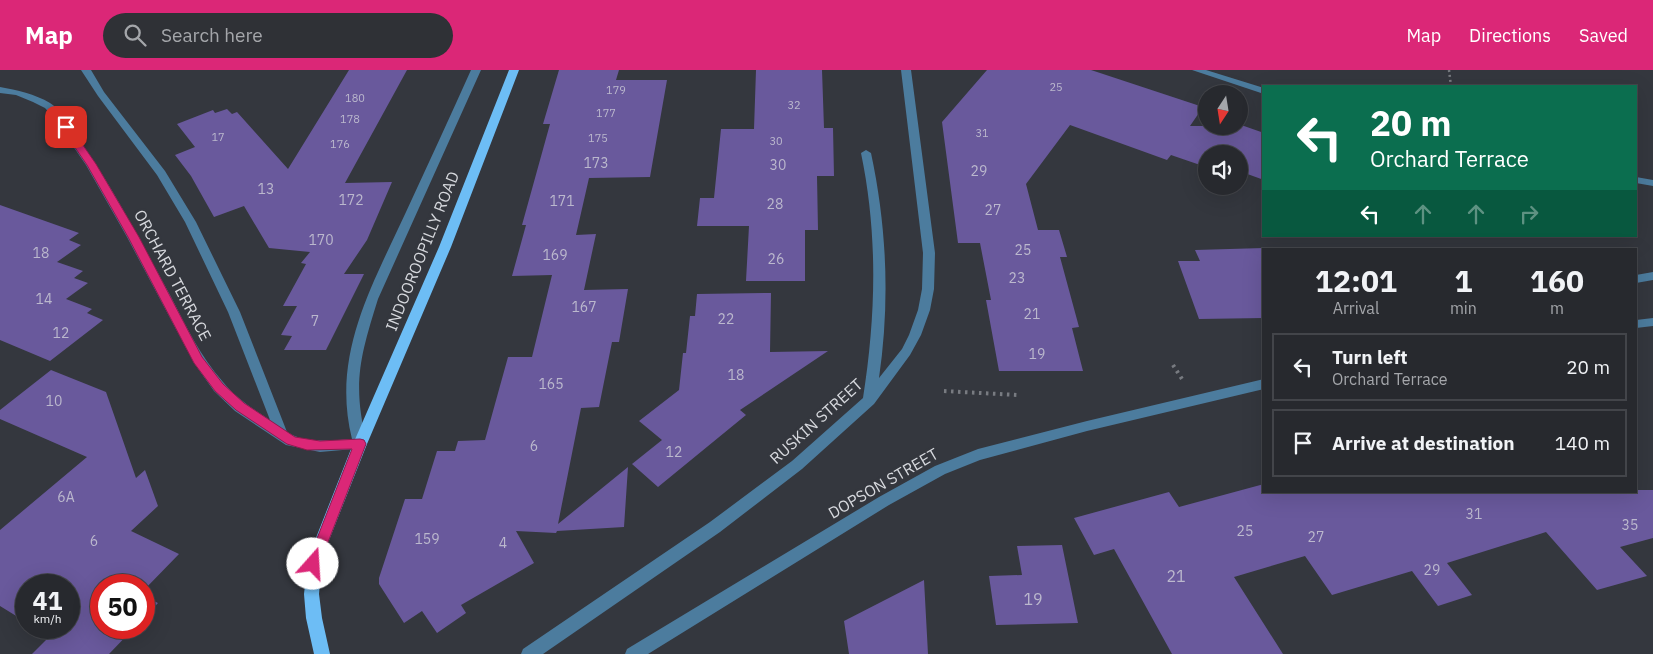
<!DOCTYPE html>
<html lang="en">
<head>
<meta charset="utf-8">
<style>
	body { margin:0; font-family:"IBM Plex Sans",sans-serif; background:#2f3136; color:#f1f3f6; height:100vh; display:flex; flex-direction:column; font-size:19px; white-space:nowrap }
	* { box-sizing:border-box; margin:0 }
	p { font-size:16px; color:#a4a6aa }
	.icon { flex:none; width:28px; height:28px; fill:none; stroke:currentColor; stroke-width:2; stroke-linecap:round; stroke-linejoin:round }
	.map { position:relative; flex:1; overflow:hidden }
	.sheet { position:absolute; left:1262px; top:178px; width:375px; height:245px; display:flex; flex-direction:column; background:#27292e; border-radius:0px; box-shadow:0 5px 20px #0002,0 0 0 1px #43454a }
	.sheet>* { flex:none }
	.top-card { position:absolute; left:1262px; top:15px; width:375px; height:152px; border-radius:0px; box-shadow:0 5px 20px #0002,0 0 0 1px #43454a; background:#0b6e4f; color:#fff; overflow:hidden }
	.needle { width:32px; rotate:192deg }
	.fabs { position:absolute; left:1198px; top:15px; display:grid; gap:10px }
	.fabs a { display:grid; place-items:center; width:50px; height:50px; border-radius:50%; background:#27292e; box-shadow:0 5px 20px #0002,0 0 0 1px #43454a; font-size:25px }
	.speed { position:absolute; left:15px; top:504px; display:flex; gap:10px; font-size:25px; font-weight:700; text-align:center }
	.speed>* { display:grid; place-content:center; width:65px; height:65px; border-radius:50%; background:#27292e; box-shadow:0 5px 20px #0002,0 0 0 1px #43454a; line-height:1 }
	.speed small { font-size:12px; font-weight:400 }
	.speed .limit { border:8px solid #d22; background:#fff; color:#111 }
	.pin { position:absolute; display:grid; place-items:center; width:42px; height:42px; color:#fff; margin:-21px; border-radius:10px; box-shadow:0 2px 8px #0006 }
	.me { position:absolute; width:55px; margin:-28px; rotate:19deg; stroke-linejoin:round; filter:drop-shadow(0 0 4px #0008) }
	.turn { display:flex; align-items:center; gap:18px; height:105px; padding:0 25px; font-size:22px }
	.turn .icon { width:65px; height:65px; stroke-width:2.5 }
	.turn b { display:block; font-size:35px; line-height:42px }
	.lanes { display:flex; align-items:center; height:48px; padding:0 25px; background:#0003; justify-content:center; gap:25px; direction:ltr }
	.lanes .off { opacity:.35 }
	.eta { display:flex; justify-content:space-evenly; align-items:center; height:85px; text-align:center }
	.eta b { font-size:30px; font-weight:800; line-height:35px }
	ul { padding:0; list-style:none }
	li { display:flex; align-items:center; gap:15px; height:68px; margin:0 10px 8px; padding:0 15px; border:2px solid #43454a; border-radius:0px }
	li div { flex:1 }
	li b { display:block; font-size:19px }
	li em { font-style:normal }
	header { display:flex; align-items:center; gap:30px; box-sizing:border-box; height:70px; padding:0 25px; background:#db2777; color:#fff }
	header strong { font-size:24px }
	nav { display:flex; gap:28px; margin-inline-start:auto; font-size:18px }
	.search { width:350px; height:45px; background:#2f3136; display:flex; align-items:center; gap:12px; box-sizing:border-box; padding:0 18px; border-radius:28px; color:#a4a6aa; font-size:19px }
	.map>svg:first-child { display:block }
	.building { fill:#69599c }
	.lines { fill:none; stroke-linecap:round; stroke-linejoin:round }
	.path-far1 { stroke:#787b81; stroke-width:2.5; stroke-dasharray:2 3; stroke-linecap:butt }
	.path { stroke:#787b81; stroke-width:4; stroke-dasharray:2.5 4.5; stroke-linecap:butt }
	.minor { fill:#4c7c9e; fill-rule:evenodd }
	.major { fill:#6dbdf5; fill-rule:evenodd }
	.route { fill:#db2777; stroke:#8e194d }
	.labels { text-anchor:middle; stroke-width:5; stroke-linejoin:round; paint-order:stroke }
	.far-number-label { font-size:11px; fill:#bbb8cd }
	.number-label { font-size:14px; fill:#bbb8cd }
	.street-label { font-size:16px; fill:#d6d8dd; stroke:#34373e }
	.near-number-label { font-size:16px; fill:#bbb8cd }
</style>
</head>
<body>
<header>
<strong>Map</strong>
<div class="search"><svg class="icon" aria-label="search" viewBox="0 0 24 24"><circle cx="10" cy="10" r="6"/><path d="M15 15l6 6"/></svg>Search here</div>
<nav><a>Map</a><a>Directions</a><a>Saved</a></nav>
</header>
<div class="map">
<svg width="1653" height="584" viewBox="0 0 1653 584">
	<rect width="100%" height="100%" fill="#34373e"/>
	<path class="building" d="M349,0h58l-62,113 47,-1 -25,58 -23,34h20l-38,76h-42l8,-14 -11,-1 16,-29h-14l23,-42 -5,-1 9,-11 -41,-4 -25,-42 -30,11 -23,-41 -16,-21 20,-8 -18,-23 36,-14 2,3 12,-4 5,5 5,-2 51,57z
		M559,0h60l-3,10h51l-17,97 -61,1 -13,57 20,-1 -12,56 44,-1 -9,53h-7l-13,65 -18,1 -23,116 70,-57 -4,60 -67,4 -1,2 -40,-2 18,32 -73,42 5,8 -29,20 -15,-22 -18,12 -25,-39v-6l26,-79h17l15,-48h18l3,-10 27,-1 23,-83h24l20,-82 -40,1 14,-51h-4l28,-101h-7z
		M756,0h66l2,58h9l1,48h-17l1,54h-13v51h-59l3,-55h-52l3,-28h14l7,-69h33z
		M987,0h104l112,37 -13,19h54l20,7v47l-25,-9v-17h-33v13l-35,-12 -4,5 -97,-35 -44,59 12,46h21l8,27h-7l19,70 -7,1 11,43h-84l-13,-71h5l-11,-57h-22l-16,-121z
		M0,135l79,28 -10,7 12,5 -24,17 26,9 -9,7 14,5 -22,16 26,10 -5,4 16,7 -53,41 -50,-21z
		M1264,178v70l-65,1 -21,-58h22l-5,-11z
		M771,223l-1,59 58,-1 -88,59 6,5 -88,72 -26,-23 30,-24 -23,-19 40,-31 4,-37h3l4,-37h5l2,-22z
		M51,300l55,22 30,86 9,-8 13,36 -27,25 48,23 -35,36v-5h-43v43h33l-25,26h-77l18,-18 -15,-8h34v-43h-43v37l-26,-16v-76l87,-73 -87,-38v-9z
		M1264,414v7l389,-1v48l-33,9 27,29 -50,14 -51,-58 -99,31 25,32 -34,11 -26,-35 -80,24 -27,-39 -71,21 49,77h-111l-58,-105 -20,6 -20,-37 95,-26 10,15z
		M1062,475l16,78 -82,2 -7,-49 33,-1 -5,-29z
		M924,510l4,74h-79l-5,-33z
		M144,526l14,7 -14,15z"/>
	<g class="lines">
		<path class="path-far1" d="M1449,0l2,16"/>
		<path class="path" d="M1173,295l9,14
			M944,321l74,4"/>
		<path class="minor" d="M81,0h10l13,22 61,79 31,51 44,90 47,120c19,12 44,8 65,7 -21,-84 20,-153 54,-227 22,-48 44,-95 65,-142h10l-103,229c-18,58 -26,85 -11,145l-2,4 -45,4 -34,-7 -51,-34 -21,-20 -20,-28 -67,-126 -41,-72 -33,-48 -8,-9 -12,-6 -17,-7 -16,-2v-6c17,3 35,7 50,16 17,11 28,35 39,51 30,45 55,94 81,141 16,31 30,61 53,87 13,16 30,27 47,38l-42,-108 -43,-90 -28,-47 -59,-79z
			M901,0h10l24,183 -1,36 -4,21 -9,25 -11,20 -36,49 -72,65 -82,63 -177,122h-22l2,-5 187,-127 82,-61 71,-63c13,-83 15,-163 -2,-245l5,-3 5,3c16,75 19,149 8,225l23,-29 7,-14 9,-25 4,-21 1,-36z
			M1192,0h14l58,18v6z
			M1636,107l17,3v6l-17,-3z
			M1653,202v8l-17,3v-8z
			M1653,248v8l-17,2v-8z
			M1264,309v10l-177,42 -107,29 -35,14 -56,31 -241,149h-23l2,-5 252,-152 56,-31 43,-17 109,-28z"/>
		<path class="major" d="M509,0h10l-68,177 -84,197 -45,114 -3,36 3,24 8,36h-16l-8,-36 -2,-24 4,-36 45,-114 86,-197z"/>
	</g>
	<path class="route" d="M62,55h7l27,39 43,73 63,120 21,27 21,19 51,34 25,4 40,-2 4,1 2,4 -48,124 -5,2 -4,-2 -2,-4 45,-115 -45,1 -20,-6 -51,-34 -21,-19 -21,-28 -66,-126 -41,-72 -26,-38z"/>
	<g class="labels">
		<g class="far-number-label">
			<text x="1056" y="21">25</text>
			<text x="616" y="24">179</text>
			<text x="355" y="32">180</text>
			<text x="794" y="39">32</text>
			<text x="606" y="47">177</text>
			<text x="350" y="53">178</text>
			<text x="982" y="67">31</text>
			<text x="218" y="71">17</text>
			<text x="598" y="72">175</text>
			<text x="776" y="75">30</text>
			<text x="340" y="78">176</text>
		</g>
		<g class="number-label">
			<text x="596" y="98">173</text>
			<text x="778" y="100">30</text>
			<text x="979" y="106">29</text>
			<text x="266" y="124">13</text>
			<text x="351" y="135">172</text>
			<text x="562" y="136">171</text>
			<text x="775" y="139">28</text>
			<text x="993" y="145">27</text>
			<text x="321" y="175">170</text>
			<text x="1023" y="185">25</text>
			<text x="41" y="188">18</text>
			<text x="555" y="190">169</text>
			<text x="776" y="194">26</text>
			<text x="1017" y="213">23</text>
			<text x="44" y="234">14</text>
			<text x="584" y="242">167</text>
			<text x="1032" y="249">21</text>
			<text x="726" y="254">22</text>
			<text x="315" y="256">7</text>
			<text x="61" y="268">12</text>
			<text x="1037" y="289">19</text>
			<text x="736" y="310">18</text>
			<text x="551" y="319">165</text>
			<text x="54" y="336">10</text>
			<text x="534" y="381">6</text>
			<text x="674" y="387">12</text>
			<text x="66" y="432">6A</text>
			<text x="1474" y="449">31</text>
			<text x="1630" y="460">35</text>
			<text x="1245" y="466">25</text>
			<text x="1316" y="472">27</text>
			<text x="427" y="474">159</text>
			<text x="94" y="476">6</text>
			<text x="503" y="478">4</text>
			<text x="1432" y="505">29</text>
		</g>
		<g class="street-label">
			<text transform="translate(422 181) rotate(-68)" y="6">INDOOROOPILLY ROAD</text>
			<text transform="translate(173 205) rotate(62)" y="6">ORCHARD TERRACE</text>
			<text transform="translate(816 351) rotate(-42)" y="6">RUSKIN STREET</text>
			<text transform="translate(883 413) rotate(-30)" y="6">DOPSON STREET</text>
		</g>
		<g class="near-number-label">
			<text x="1176" y="512">21</text>
			<text x="1033" y="535">19</text>
		</g>
	</g>
</svg>
<div class="fabs">
<a><svg class="needle" viewBox="-14 -14 28 28"><path d="M0-13l5 13h-10z" fill="#e53935"/><path d="M0 13l5-13h-10z" fill="#a4a6aa"/></svg></a>
<a><svg class="icon" aria-label="sound" viewBox="0 0 24 24"><path d="M4 9h4l5-4v14l-5-4H4zM17 9q2 3 0 6"/></svg></a>
</div>
<div class="speed"><div>41<small>km/h</small></div><div class="limit">50</div></div>
<div class="pin" style="left:66px;top:57px;background:#d93025"><svg class="icon" aria-label="arrive" viewBox="0 0 24 24"><path d="M6 21V4h12l-3 4 3 4H6"/></svg></div>
<svg class="me" style="left:313px;top:494px" viewBox="-20 -20 40 40"><circle r="19" fill="#fff"/><path d="M0-13L10 11 0 6-10 11z" fill="#db2777"/></svg>
<div class="top-card">
<div class="turn"><svg class="icon" aria-label="left" viewBox="0 0 24 24"><path d="M17 20v-9H6M10 6l-5 5 5 5"/></svg><div><b>20 m</b>Orchard Terrace</div></div>
<div class="lanes"><svg class="icon" aria-label="left" viewBox="0 0 24 24"><path d="M17 20v-9H6M10 6l-5 5 5 5"/></svg><svg class="icon off" aria-label="ahead" viewBox="0 0 24 24"><path d="M12 20V5M6 11l6-6 6 6"/></svg><svg class="icon off" aria-label="ahead" viewBox="0 0 24 24"><path d="M12 20V5M6 11l6-6 6 6"/></svg><svg class="icon off" aria-label="right" viewBox="0 0 24 24"><path d="M7 20v-9h11M14 6l5 5-5 5"/></svg></div>
</div>
<section class="sheet">
<div class="eta">
<div><b>12:01</b><p>Arrival</p></div>
<div><b>1</b><p>min</p></div>
<div><b>160</b><p>m</p></div>
</div>
<ul>
<li><svg class="icon" aria-label="left" viewBox="0 0 24 24"><path d="M17 20v-9H6M10 6l-5 5 5 5"/></svg><div><b>Turn left</b><p>Orchard Terrace</p></div><em>20 m</em></li>
<li><svg class="icon" aria-label="arrive" viewBox="0 0 24 24"><path d="M6 21V4h12l-3 4 3 4H6"/></svg><div><b>Arrive at destination</b></div><em>140 m</em></li>
</ul>
</section>
</div>
</body>
</html>
